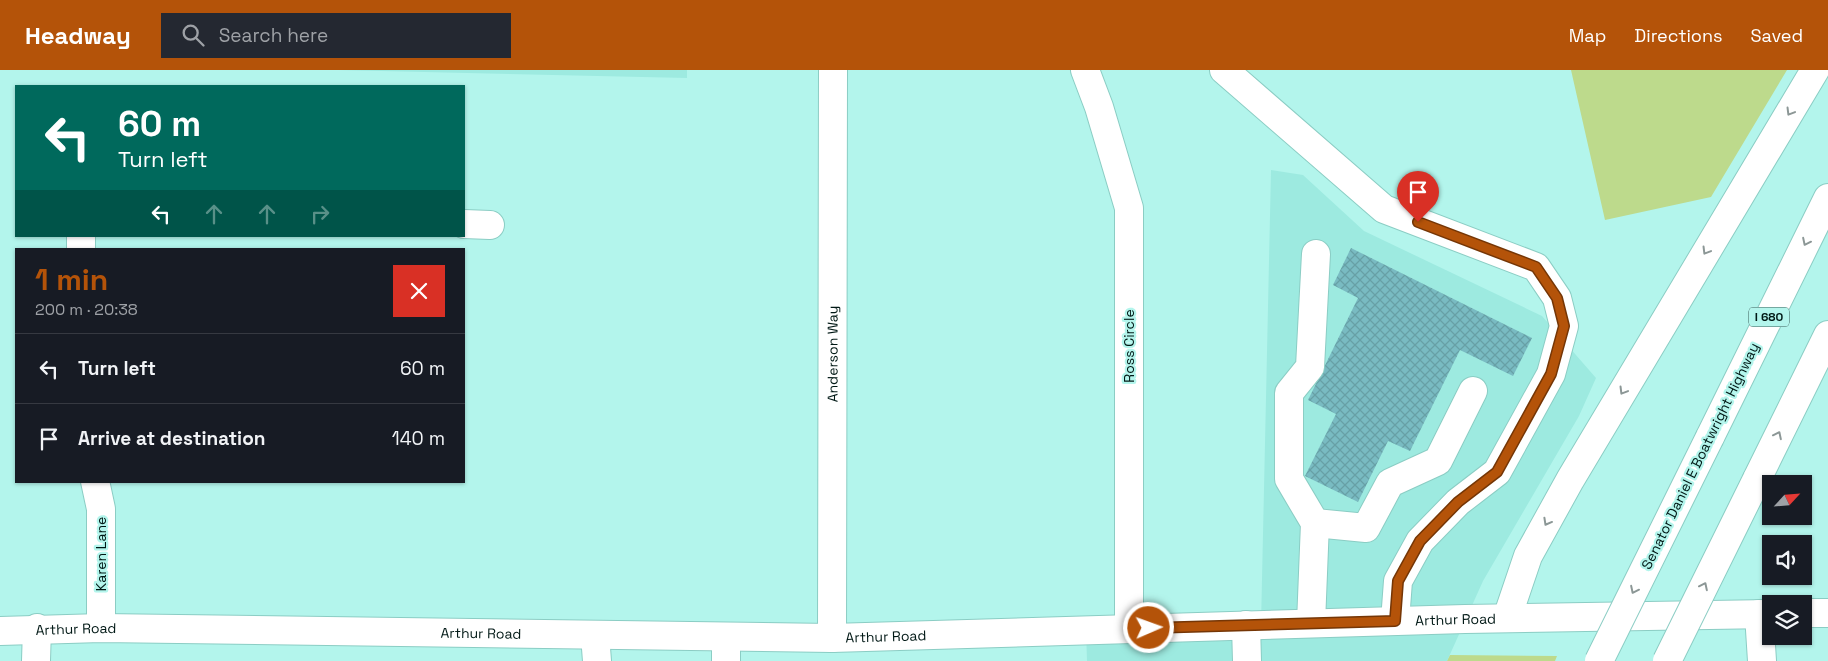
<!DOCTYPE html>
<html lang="en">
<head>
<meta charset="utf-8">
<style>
	body { margin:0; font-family:"Space Grotesk",sans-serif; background:#242831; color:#f1f3f6; height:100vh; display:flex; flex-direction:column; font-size:19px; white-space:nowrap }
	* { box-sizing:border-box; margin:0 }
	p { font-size:16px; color:#9ea1a6 }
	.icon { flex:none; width:28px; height:28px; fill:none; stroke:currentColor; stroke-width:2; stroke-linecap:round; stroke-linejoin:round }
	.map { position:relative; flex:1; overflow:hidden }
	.side { position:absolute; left:15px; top:178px; width:450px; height:235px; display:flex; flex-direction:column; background:#171b24; border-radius:0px; box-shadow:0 1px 4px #0004 }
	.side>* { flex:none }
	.top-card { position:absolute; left:15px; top:15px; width:450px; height:152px; border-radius:0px; box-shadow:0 1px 4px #0004; background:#00695c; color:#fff; overflow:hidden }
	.needle { width:32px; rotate:64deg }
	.fabs { position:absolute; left:1762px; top:405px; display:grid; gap:10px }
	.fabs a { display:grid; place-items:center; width:50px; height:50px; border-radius:0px; background:#171b24; box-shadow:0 1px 4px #0004; font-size:25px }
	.pin { position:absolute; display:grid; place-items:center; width:42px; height:42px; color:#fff; margin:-51px -21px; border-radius:50% 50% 50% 0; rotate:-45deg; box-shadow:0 0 5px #0007 }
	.pin .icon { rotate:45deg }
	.me { position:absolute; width:55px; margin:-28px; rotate:88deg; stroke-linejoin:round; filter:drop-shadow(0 0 4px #0008) }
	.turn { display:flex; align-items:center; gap:18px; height:105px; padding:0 20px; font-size:22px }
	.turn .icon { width:65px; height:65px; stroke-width:2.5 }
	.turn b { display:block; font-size:35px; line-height:42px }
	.lanes { display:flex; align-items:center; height:48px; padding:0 20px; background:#0003; justify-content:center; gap:25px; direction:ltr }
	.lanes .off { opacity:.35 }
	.round { display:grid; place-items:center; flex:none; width:52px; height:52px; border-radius:0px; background:#242831 }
	.overview { display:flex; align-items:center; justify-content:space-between; height:85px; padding:0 20px }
	h1 { font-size:30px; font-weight:600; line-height:38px; color:#b45309 }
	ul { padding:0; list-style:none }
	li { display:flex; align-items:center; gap:15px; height:70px; padding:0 20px; border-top:1px solid #363941 }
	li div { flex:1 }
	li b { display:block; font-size:19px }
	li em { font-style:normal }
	header { display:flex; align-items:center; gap:30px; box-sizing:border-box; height:70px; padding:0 25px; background:#b45309; color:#fff }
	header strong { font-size:24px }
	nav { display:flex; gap:28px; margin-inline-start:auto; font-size:18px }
	.search { width:350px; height:45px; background:#242831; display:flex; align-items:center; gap:12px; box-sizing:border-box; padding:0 18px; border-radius:0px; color:#9ea1a6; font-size:19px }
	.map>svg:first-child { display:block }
	.built { fill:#9deae0 }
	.grass { fill:#bdda8c }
	.building { fill:url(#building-cross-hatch) }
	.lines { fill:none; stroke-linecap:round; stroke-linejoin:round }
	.minor-casing { stroke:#8bcdc4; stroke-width:30 }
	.major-casing { stroke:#8bcdc4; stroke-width:30 }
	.highway-casing { stroke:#8bcdc4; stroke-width:30 }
	.minor { stroke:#fff; stroke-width:28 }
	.major { stroke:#fff; stroke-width:28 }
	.highway { stroke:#fff; stroke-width:28 }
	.highway-bridge-casing { stroke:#8bcdc4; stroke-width:30; stroke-linecap:butt }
	.highway-bridge { stroke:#fff; stroke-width:28 }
	.oneway { stroke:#8c9796 }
	.route-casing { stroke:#753606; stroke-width:12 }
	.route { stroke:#b45309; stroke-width:9 }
	.labels { text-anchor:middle; stroke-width:4.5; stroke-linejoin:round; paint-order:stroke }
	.shield { fill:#b3f5ec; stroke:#365a56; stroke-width:1 }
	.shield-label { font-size:12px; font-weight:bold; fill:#001815 }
	.street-label { font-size:14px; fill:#001815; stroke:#b3f5ec }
</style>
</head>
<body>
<header>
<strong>Headway</strong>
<div class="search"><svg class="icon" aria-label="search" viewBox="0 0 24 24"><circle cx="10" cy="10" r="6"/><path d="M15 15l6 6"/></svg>Search here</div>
<nav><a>Map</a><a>Directions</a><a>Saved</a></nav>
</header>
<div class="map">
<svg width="1828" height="591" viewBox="0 0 1828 591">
	<defs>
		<pattern id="building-cross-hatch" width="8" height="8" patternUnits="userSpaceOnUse" patternTransform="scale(1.25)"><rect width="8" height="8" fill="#79bbc2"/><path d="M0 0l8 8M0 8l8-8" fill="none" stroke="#67a0a6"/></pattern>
	</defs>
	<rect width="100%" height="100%" fill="#b3f5ec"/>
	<path class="built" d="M338,0h349v8z
		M1271,100l32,5 61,56 178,85 54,62 -17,38 -96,165 -36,80h-360l-1,-31 175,-5z"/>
	<path class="grass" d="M1571,0h216l-76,127 -106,23z
		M1450,585l107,1 -2,5h-108z"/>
	<path class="building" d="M1351,178l181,90 -19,38 -53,-26 -50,101 -22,-10 -30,61 -53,-26 31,-62 -28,-14 50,-102 -25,-13z"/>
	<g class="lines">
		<g class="minor-casing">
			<g id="minor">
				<path d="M1085,0l14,37 30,101v421"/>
				<path d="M1224,0l160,139 152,58 21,31 7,28 -13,48 -54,98 -39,30 -38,39 -22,40 -3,40"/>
				<path d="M464,154l26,1"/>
				<path d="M81,166v13"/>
				<path d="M95,411l6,28v119"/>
				<path d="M1315,453l51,5 24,-45 48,-22 35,-70"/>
				<path d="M1759,544l3,47"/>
				<path d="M1311,553l4,-100 -26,-44v-86l21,-26 6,-113"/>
				<path d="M1246,555l1,36"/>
				<path d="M595,565l2,26"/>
				<path d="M726,567v24"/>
				<path id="s1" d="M832,568l1,-568"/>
				<path d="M36,591l1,-33"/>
			</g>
		</g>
		<g class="major-casing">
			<g id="major">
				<path d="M1804,543h24"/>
				<path id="s2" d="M0,561l101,-3 731,10 633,-19 306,-5"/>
			</g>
		</g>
		<g class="highway-casing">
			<path id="highway" d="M1710,367l118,-239
				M1757,409l71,-144
				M1507,548l21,-62 42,-76 245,-410"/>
		</g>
		<use href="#minor" class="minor"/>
		<use href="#major" class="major"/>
		<use href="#highway" class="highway"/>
		<g class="highway-bridge-casing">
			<path id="highway-bridge" d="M1599,591l111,-224
				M1667,591l90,-182"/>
		</g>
		<use href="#highway-bridge" class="highway-bridge"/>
	</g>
	<defs><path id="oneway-chevron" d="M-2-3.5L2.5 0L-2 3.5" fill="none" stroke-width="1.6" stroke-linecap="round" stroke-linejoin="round" transform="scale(1.25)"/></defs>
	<g class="oneway">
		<use href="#oneway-chevron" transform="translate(1790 42) rotate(121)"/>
		<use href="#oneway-chevron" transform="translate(1806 172) rotate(116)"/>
		<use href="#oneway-chevron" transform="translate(1706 181) rotate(121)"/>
		<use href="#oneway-chevron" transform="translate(1623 321) rotate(121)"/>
		<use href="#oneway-chevron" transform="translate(1778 365) rotate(-64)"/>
		<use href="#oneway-chevron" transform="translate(1547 452) rotate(119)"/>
		<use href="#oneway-chevron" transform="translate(1704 516) rotate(-64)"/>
		<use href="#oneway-chevron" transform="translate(1634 520) rotate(116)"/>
	</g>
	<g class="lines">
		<g class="route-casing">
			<path id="route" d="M1149,558l246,-7 3,-40 22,-40 38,-39 39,-30 54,-98 13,-48 -7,-28 -21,-31 -118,-45"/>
		</g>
		<use href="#route" class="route"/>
	</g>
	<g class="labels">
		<rect class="shield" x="1749" y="237.5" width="40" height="19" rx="4"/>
		<g class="shield-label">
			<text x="1769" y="251">I 680</text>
		</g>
		<g class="street-label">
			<text transform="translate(1129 276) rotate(-90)" y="5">Ross Circle</text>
			<text dy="5" stroke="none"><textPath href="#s1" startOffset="284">Anderson Way</textPath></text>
			<text transform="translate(1700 386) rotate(-64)" y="5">Senator Daniel E Boatwright Highway</text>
			<text transform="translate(101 484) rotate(-90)" y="5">Karen Lane</text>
			<text dy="5" stroke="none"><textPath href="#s2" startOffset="1456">Arthur Road</textPath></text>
			<text dy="5" stroke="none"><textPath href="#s2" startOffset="76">Arthur Road</textPath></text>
			<text dy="5" stroke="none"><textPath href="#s2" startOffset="481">Arthur Road</textPath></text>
			<text dy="5" stroke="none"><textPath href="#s2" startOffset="886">Arthur Road</textPath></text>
		</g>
	</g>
</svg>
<div class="fabs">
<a><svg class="needle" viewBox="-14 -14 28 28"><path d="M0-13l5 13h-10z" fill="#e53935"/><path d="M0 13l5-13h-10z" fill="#9ea1a6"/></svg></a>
<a><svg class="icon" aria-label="sound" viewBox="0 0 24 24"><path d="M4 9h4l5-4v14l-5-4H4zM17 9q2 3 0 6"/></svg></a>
<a><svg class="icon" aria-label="layers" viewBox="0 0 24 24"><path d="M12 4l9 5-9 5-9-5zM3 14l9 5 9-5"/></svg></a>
</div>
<div class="pin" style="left:1418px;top:152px;background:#d93025"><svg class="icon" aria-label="arrive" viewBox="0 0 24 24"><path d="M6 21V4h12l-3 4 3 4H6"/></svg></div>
<svg class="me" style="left:1149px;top:558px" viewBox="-20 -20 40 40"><circle r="17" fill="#b45309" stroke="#fff" stroke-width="3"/><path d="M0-11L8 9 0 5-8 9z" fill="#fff"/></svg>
<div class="top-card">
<div class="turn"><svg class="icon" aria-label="left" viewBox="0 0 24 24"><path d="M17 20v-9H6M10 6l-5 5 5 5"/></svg><div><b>60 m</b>Turn left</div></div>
<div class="lanes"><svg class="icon" aria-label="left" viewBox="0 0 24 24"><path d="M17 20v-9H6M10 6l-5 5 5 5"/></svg><svg class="icon off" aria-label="ahead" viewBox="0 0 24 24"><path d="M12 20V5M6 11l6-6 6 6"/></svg><svg class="icon off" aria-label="ahead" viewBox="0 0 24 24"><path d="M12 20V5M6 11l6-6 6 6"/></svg><svg class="icon off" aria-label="right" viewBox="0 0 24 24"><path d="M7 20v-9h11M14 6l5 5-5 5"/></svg></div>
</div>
<section class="side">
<div class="overview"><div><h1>1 min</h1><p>200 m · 20:38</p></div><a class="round" style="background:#d93025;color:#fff"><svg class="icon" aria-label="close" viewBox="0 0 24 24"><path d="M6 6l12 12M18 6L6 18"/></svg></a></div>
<ul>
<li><svg class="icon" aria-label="left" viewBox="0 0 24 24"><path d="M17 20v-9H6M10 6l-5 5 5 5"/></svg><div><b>Turn left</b></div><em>60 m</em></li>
<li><svg class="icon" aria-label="arrive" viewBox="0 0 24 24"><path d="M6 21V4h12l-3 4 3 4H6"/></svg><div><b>Arrive at destination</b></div><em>140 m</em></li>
</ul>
</section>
</div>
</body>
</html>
